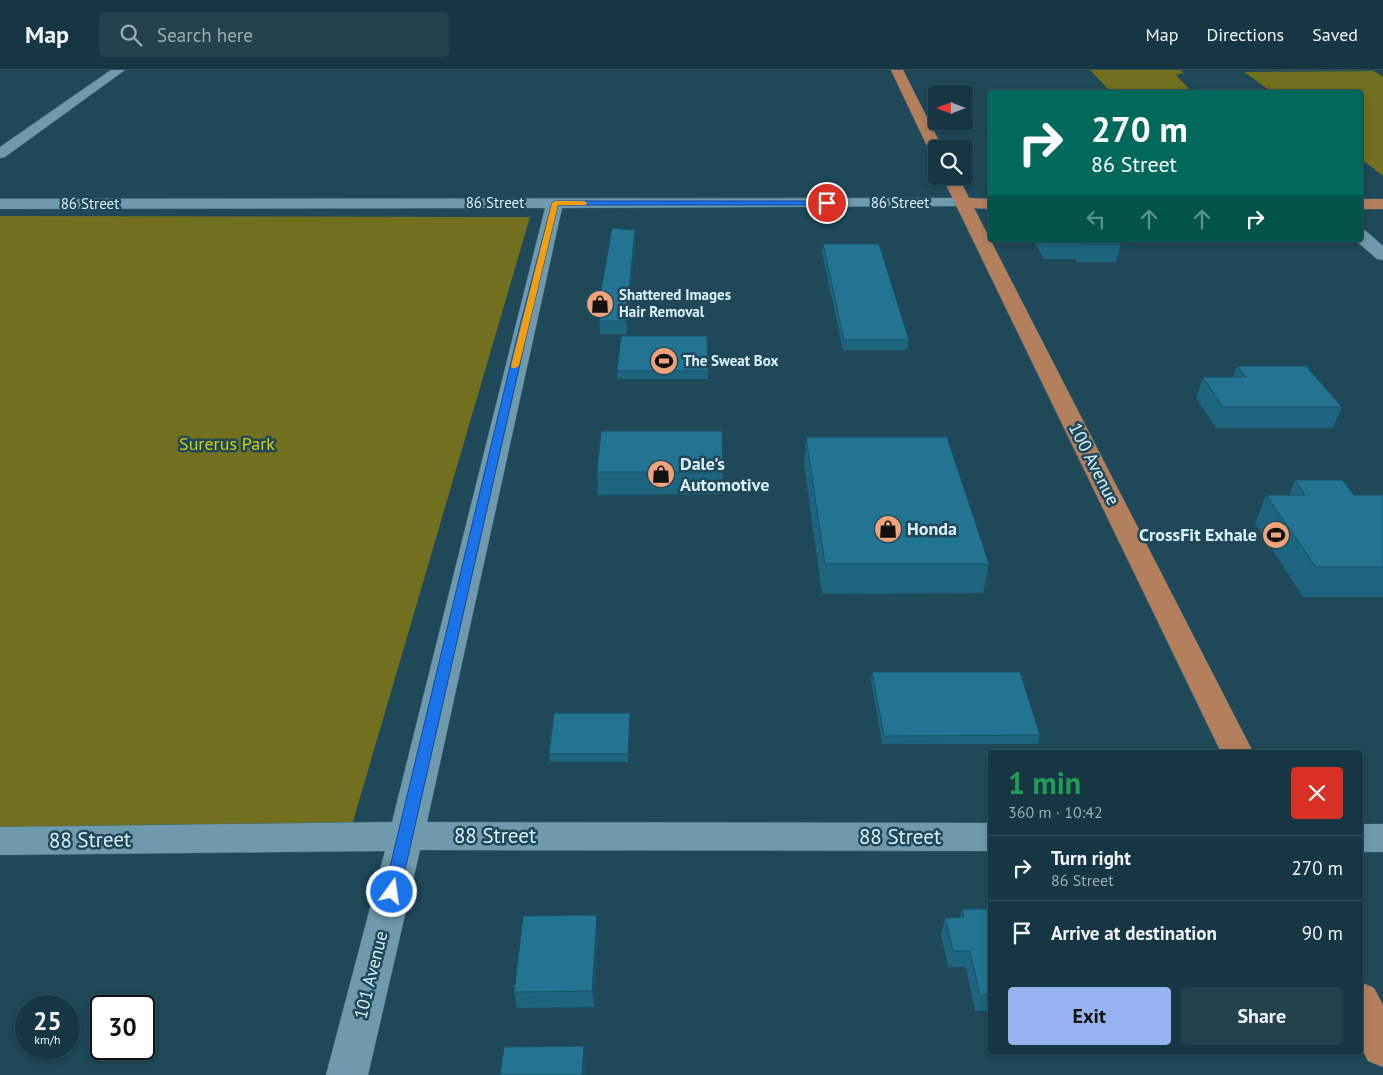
<!DOCTYPE html>
<html lang="en">
<head>
<meta charset="utf-8">
<style>
	body { margin:0; font-family:"PT Sans",sans-serif; background:#24414e; color:#f1f3f6; height:100vh; display:flex; flex-direction:column; font-size:19px; white-space:nowrap }
	* { box-sizing:border-box; margin:0 }
	p { font-size:16px; color:#9eabb2 }
	.icon { flex:none; width:28px; height:28px; fill:none; stroke:currentColor; stroke-width:2; stroke-linecap:round; stroke-linejoin:round }
	.map { position:relative; flex:1; overflow:hidden }
	.side { position:absolute; left:988px; top:680px; width:375px; height:305px; display:flex; flex-direction:column; background:#173643; border-radius:5px; box-shadow:0 2px 8px #0003,0 0 0 1px #36505c }
	.side>* { flex:none }
	.top-card { position:absolute; left:988px; top:20px; width:375px; height:152px; border-radius:5px; box-shadow:0 2px 8px #0003,0 0 0 1px #36505c; background:#00695c; color:#fff; overflow:hidden }
	.needle { width:32px; rotate:270deg }
	.fabs { position:absolute; left:928px; top:15px; display:grid; gap:10px }
	.fabs a { display:grid; place-items:center; width:45px; height:45px; border-radius:5px; background:#173643; box-shadow:0 2px 8px #0003,0 0 0 1px #36505c; font-size:25px }
	.speed { position:absolute; left:15px; top:925px; display:flex; gap:10px; font-size:25px; font-weight:700; text-align:center }
	.speed>* { display:grid; place-content:center; width:65px; height:65px; border-radius:50%; background:#173643; box-shadow:0 2px 8px #0003,0 0 0 1px #36505c; line-height:1 }
	.speed small { font-size:12px; font-weight:400 }
	.speed .limit { border:2px solid #111; border-radius:8px; background:#fff; color:#111 }
	.pin { position:absolute; display:grid; place-items:center; width:42px; height:42px; color:#fff; margin:-21px; border:2px solid #fff; border-radius:50%; box-shadow:0 1px 5px #0007 }
	.me { position:absolute; width:55px; margin:-28px; rotate:14deg; stroke-linejoin:round; filter:drop-shadow(0 0 4px #0008) }
	.turn { display:flex; align-items:center; gap:18px; height:105px; padding:0 20px; font-size:22px }
	.turn .icon { width:65px; height:65px; stroke-width:2.5 }
	.turn b { display:block; font-size:35px; line-height:42px }
	.lanes { display:flex; align-items:center; height:48px; padding:0 20px; background:#0003; justify-content:center; gap:25px; direction:ltr }
	.lanes .off { opacity:.35 }
	.round { display:grid; place-items:center; flex:none; width:52px; height:52px; border-radius:5px; background:#24414e }
	.headline { display:flex; align-items:center; justify-content:space-between; height:85px; padding:0 20px }
	h1 { font-size:30px; font-weight:700; line-height:38px; color:#1e9e55 }
	.button { display:flex; gap:10px; margin-top:auto; padding:10px 20px }
	.button a { flex:1; height:58px; border-radius:5px; background:#95b2f1; color:#111; font-size:20px; font-weight:700; line-height:58px; text-align:center }
	.button a+a { background:#24414e; color:#f1f3f6 }
	ul { padding:0; list-style:none }
	li { display:flex; align-items:center; gap:15px; height:65px; padding:0 20px; border-top:1px solid #36505c }
	li div { flex:1 }
	li b { display:block; font-size:19px }
	li em { font-style:normal }
	header { display:flex; align-items:center; gap:30px; box-sizing:border-box; height:70px; padding:0 25px; background:#173643; border-bottom:1px solid #36505c }
	header strong { font-size:24px }
	nav { display:flex; gap:28px; margin-inline-start:auto; font-size:18px }
	.search { width:350px; height:45px; background:#24414e; display:flex; align-items:center; gap:12px; box-sizing:border-box; padding:0 18px; border-radius:5px; color:#9eabb2; font-size:19px }
	.map>svg:first-child { display:block }
	.green { fill:#726f1e }
	.lines { fill:none; stroke-linecap:round; stroke-linejoin:round }
	.minor-casing { stroke:#416876; stroke-width:1 }
	.major-casing { stroke:#416876; stroke-width:1 }
	.minor { fill:#6f99ac; fill-rule:evenodd }
	.major { fill:#b37f5d; fill-rule:evenodd }
	.wall { fill:#1d647e }
	.shaded-wall { fill:#185166 }
	.building { fill:#227492; stroke:#185166 }
	.route { fill:#1a73e8; stroke:#114b97 }
	.slow { fill:#f59e0b }
	.labels { text-anchor:middle; stroke-width:5; stroke-linejoin:round; paint-order:stroke }
	.far-street-label { font-size:15px; fill:#daf0fa; stroke:#1f4859 }
	.far-poi-label { font-size:15px; font-weight:bold; fill:#daf0fa; stroke:#1f4859; text-anchor:start }
	.park-label { font-size:18px; fill:#d6d003; stroke:#1f4859 }
	.poi-label { font-size:18px; font-weight:bold; fill:#daf0fa; stroke:#1f4859; text-anchor:start }
	.street-label { font-size:18px; fill:#daf0fa; stroke:#1f4859 }
	.near-street-label { font-size:21px; fill:#daf0fa; stroke:#1f4859 }
</style>
</head>
<body>
<header>
<strong>Map</strong>
<div class="search"><svg class="icon" aria-label="search" viewBox="0 0 24 24"><circle cx="10" cy="10" r="6"/><path d="M15 15l6 6"/></svg>Search here</div>
<nav><a>Map</a><a>Directions</a><a>Saved</a></nav>
</header>
<div class="map">
<svg width="1383" height="1005" viewBox="0 0 1383 1005">
	<rect width="100%" height="100%" fill="#1f4859"/>
	<path class="green" d="M1090,0h90l4,3 -8,2 16,17h-81z
		M1374,1l9,6v99l-23,-18v-66h-88l-28,-20z
		M0,146l530,1 -180,615 -350,1z"/>
	<g class="lines">
		<g class="minor-casing">
			<path id="minor" d="M111,0h14l-120,87 -5,1v-11z
				M963,128l6,2 2,3 -2,3 -407,2 -135,614 563,1v28l-570,-1 -52,225h-42l59,-224 -385,4v-28l392,-5 153,-614 -545,1v-10z
				M1360,160l6,1 17,15v14l-6,-1 -22,-19h5z
				M1360,754h23v28h-23z"/>
		</g>
		<g class="major-casing">
			<path id="major" d="M891,0h12l40,79h-7v5l-5,-1 -2,-3z
				M942,106h16l11,22 21,1v10l-16,-1 279,544h-32z
				M1360,129h23v10h-23z
				M1360,912l14,6 9,17v62l-15,-6 -8,-17z"/>
		</g>
		<use href="#minor" class="minor"/>
		<use href="#major" class="major"/>
	</g>
	<path class="wall" d="M1033,170h85l3,4 -5,18h-39l-2,-3h-31z
		M635,172l-8,92h-27l-1,-13 2,-13h-1v-12z
		M823,174l86,96 -2,10h-64l-21,-97z
		M707,266l1,43h-91v-8z
		M1237,296l105,41 -9,21h-117l-20,-30 7,-21h30z
		M806,367l183,127 -6,29 -161,1 -18,-129z
		M597,402h126v22l-125,1z
		M1295,410l59,15h29v102h-80l-48,-74 11,-28h23z
		M872,602l168,63 -2,9h-156l-11,-64z
		M630,643v8l-2,41h-78l-1,-8z
		M962,839h28v102h-15l-9,-44h-18l-7,-33 4,-16 15,-1z
		M598,862l-4,75 -77,1 -3,-16z"/>
	<path class="shaded-wall" d="M635,160v12l-8,92 -1,-13z
		M630,643v8l-2,41v-8z
		M597,845l1,17 -4,75 -2,-16z
		M584,976l2,16 -1,13h-3z"/>
	<path class="building" d="M612,158l23,2 -9,91h-27l4,-25h-3z
		M1047,170h71l3,4h-39l-3,-4z
		M823,174h56l30,96h-65z
		M621,266h86l1,35h-91z
		M1237,296h69l36,41h-119l-20,-30h43z
		M601,361h121l1,41h-126z
		M806,367h141l42,127h-164z
		M1295,410h47l12,15h29v72h-67l-50,-72h39z
		M872,602h148l20,63 -156,1z
		M554,643h76l-2,41h-79z
		M962,839h28v86h-10l-10,-44h-17l-8,-33 19,-1z
		M597,845l-5,76 -78,1 9,-76z
		M584,976l-2,29h-82l4,-28z"/>
	<path class="route" d="M555,131h272l4,2 -4,2h-269l-31,128 -127,559 -3,4 -5,2 -6,-2 -2,-4 134,-559 34,-130z"/>
	<path class="slow" d="M584,131l3,2 -1,2h-28l-39,161 -4,2h-3l-1,-2 41,-163 3,-2z"/>
	<defs>
		<g id="shop-disc" transform="scale(1.4375)"><circle r="9.5" fill="#f0a27a" stroke="#1f4859"/><path d="M-5-2.5h2.3a2.7 3.5 0 0 1 5.4 0H5L5.5 6h-11ZM-1.5-2.5h3a1.5 2.3 0 0 0-3 0Z" fill="#111"/></g>
		<g id="stadium-disc" transform="scale(1.4375)"><circle r="9.5" fill="#f0a27a" stroke="#1f4859"/><path d="M0-5a6.5 5 0 1 0 0 10a6.5 5 0 1 0 0-10ZM-3.5-1.8h7v3.6h-7Z" fill="#111"/></g>
	</defs>
	<g fill-rule="evenodd">
		<use href="#shop-disc" x="600" y="234"/>
		<use href="#stadium-disc" x="664" y="291"/>
		<use href="#shop-disc" x="661" y="404"/>
		<use href="#shop-disc" x="888" y="459"/>
		<use href="#stadium-disc" x="1276" y="465"/>
	</g>
	<g class="labels">
		<g class="far-street-label">
			<text x="495" y="138">86 Street</text>
			<text x="900" y="138">86 Street</text>
			<text x="90" y="139">86 Street</text>
		</g>
		<g class="far-poi-label">
			<text x="619" y="230">Shattered Images<tspan x="619" dy="17">Hair Removal</tspan></text>
			<text x="683" y="296">The Sweat Box</text>
		</g>
		<g class="park-label">
			<text x="227" y="380">Surerus Park</text>
		</g>
		<g class="poi-label">
			<text x="680" y="400">Dale's<tspan x="680" dy="21">Automotive</tspan></text>
			<text x="907" y="465">Honda</text>
			<text x="1257" y="471" text-anchor="end">CrossFit Exhale</text>
		</g>
		<g class="street-label">
			<text transform="translate(1094 394) rotate(63)" y="6">100 Avenue</text>
			<text transform="translate(371 905) rotate(-76)" y="6">101 Avenue</text>
		</g>
		<g class="near-street-label">
			<text x="495" y="773">88 Street</text>
			<text x="900" y="774">88 Street</text>
			<text transform="translate(90 770) rotate(-1)" y="7">88 Street</text>
		</g>
	</g>
</svg>
<div class="fabs">
<a><svg class="needle" viewBox="-14 -14 28 28"><path d="M0-13l5 13h-10z" fill="#e53935"/><path d="M0 13l5-13h-10z" fill="#9eabb2"/></svg></a>
<a><svg class="icon" aria-label="search" viewBox="0 0 24 24"><circle cx="10" cy="10" r="6"/><path d="M15 15l6 6"/></svg></a>
</div>
<div class="speed"><div>25<small>km/h</small></div><div class="limit">30</div></div>
<div class="pin" style="left:827px;top:133px;background:#d93025"><svg class="icon" aria-label="arrive" viewBox="0 0 24 24"><path d="M6 21V4h12l-3 4 3 4H6"/></svg></div>
<svg class="me" style="left:392px;top:822px" viewBox="-20 -20 40 40"><circle r="17" fill="#1a73e8" stroke="#fff" stroke-width="3"/><path d="M0-11L8 9 0 5-8 9z" fill="#fff"/></svg>
<div class="top-card">
<div class="turn"><svg class="icon" aria-label="right" viewBox="0 0 24 24"><path d="M7 20v-9h11M14 6l5 5-5 5"/></svg><div><b>270 m</b>86 Street</div></div>
<div class="lanes"><svg class="icon off" aria-label="left" viewBox="0 0 24 24"><path d="M17 20v-9H6M10 6l-5 5 5 5"/></svg><svg class="icon off" aria-label="ahead" viewBox="0 0 24 24"><path d="M12 20V5M6 11l6-6 6 6"/></svg><svg class="icon off" aria-label="ahead" viewBox="0 0 24 24"><path d="M12 20V5M6 11l6-6 6 6"/></svg><svg class="icon" aria-label="right" viewBox="0 0 24 24"><path d="M7 20v-9h11M14 6l5 5-5 5"/></svg></div>
</div>
<section class="side">
<div class="headline"><div><h1>1 min</h1><p>360 m · 10:42</p></div><a class="round" style="background:#d93025;color:#fff"><svg class="icon" aria-label="close" viewBox="0 0 24 24"><path d="M6 6l12 12M18 6L6 18"/></svg></a></div>
<ul>
<li><svg class="icon" aria-label="right" viewBox="0 0 24 24"><path d="M7 20v-9h11M14 6l5 5-5 5"/></svg><div><b>Turn right</b><p>86 Street</p></div><em>270 m</em></li>
<li><svg class="icon" aria-label="arrive" viewBox="0 0 24 24"><path d="M6 21V4h12l-3 4 3 4H6"/></svg><div><b>Arrive at destination</b></div><em>90 m</em></li>
</ul>
<div class="button"><a>Exit</a><a>Share</a></div>
</section>
</div>
</body>
</html>
